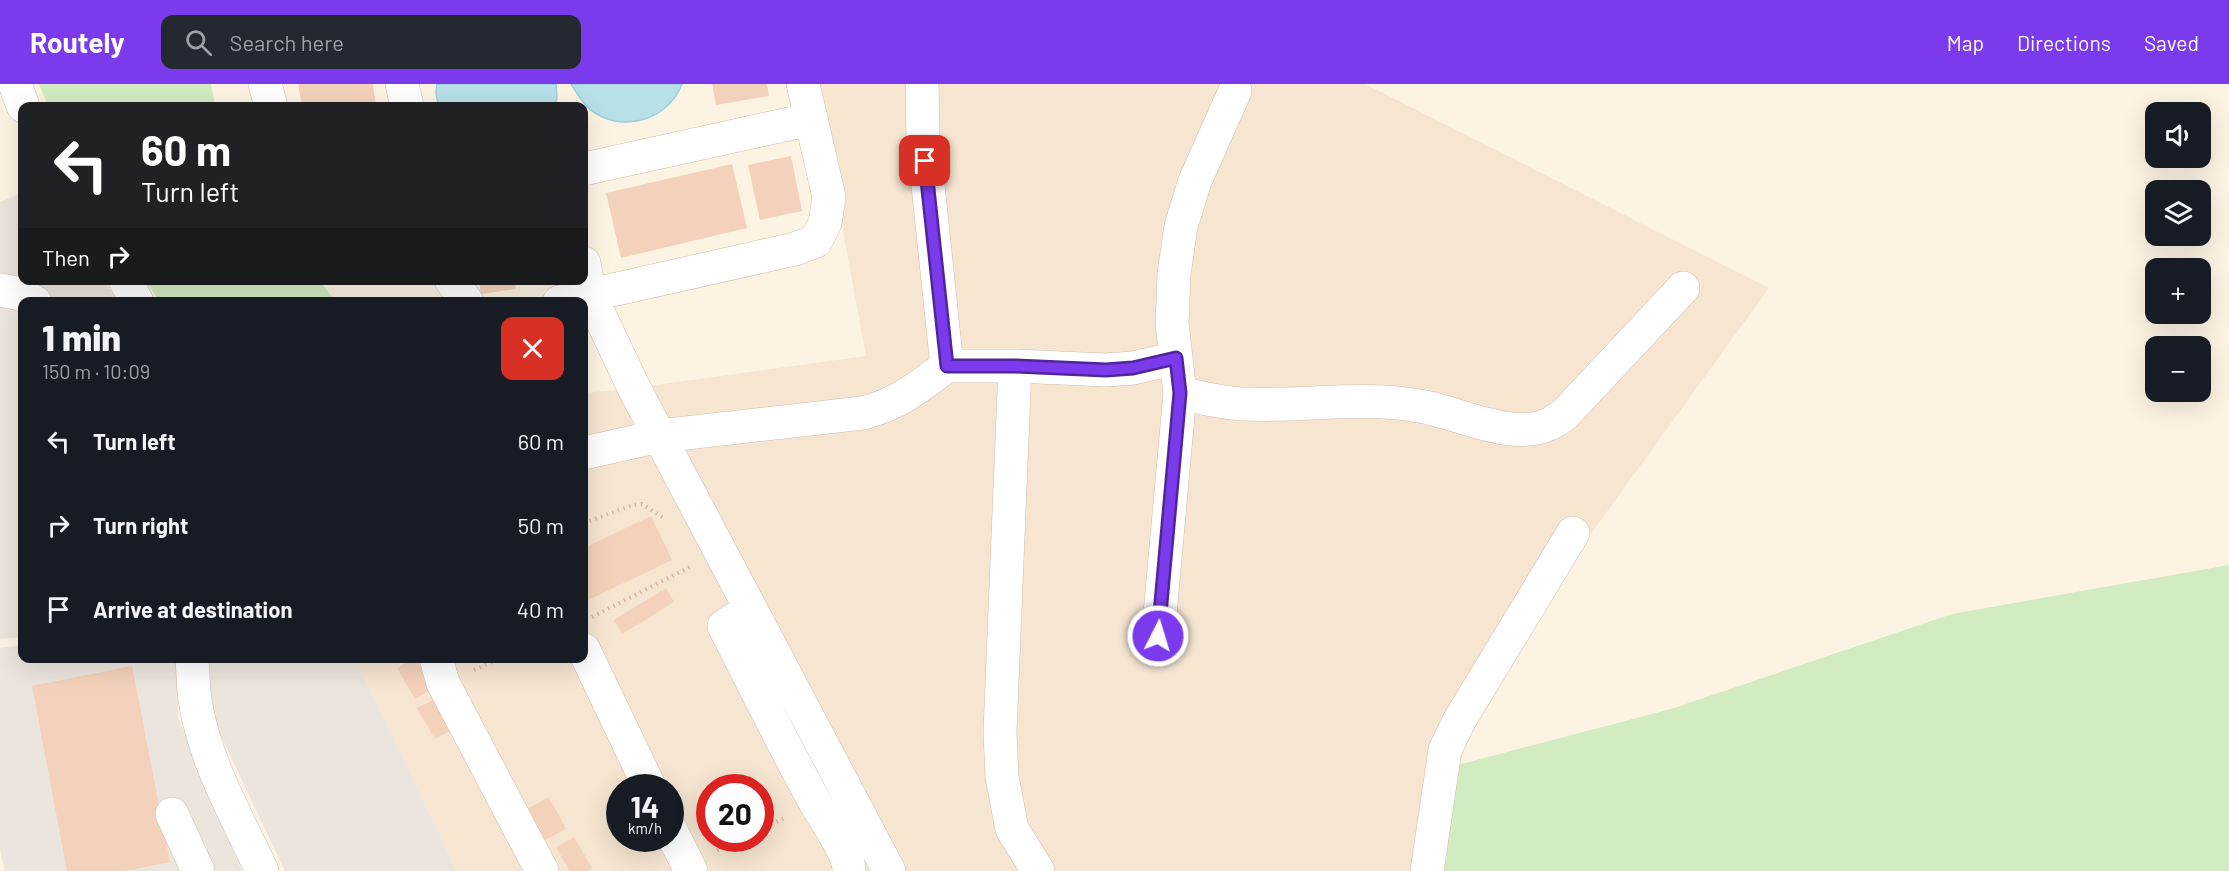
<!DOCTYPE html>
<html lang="en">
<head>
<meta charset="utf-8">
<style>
	body { margin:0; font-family:Barlow,sans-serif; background:#242831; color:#f1f3f6; height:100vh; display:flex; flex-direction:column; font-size:22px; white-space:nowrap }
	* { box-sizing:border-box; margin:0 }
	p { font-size:20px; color:#9ea1a6 }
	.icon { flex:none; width:33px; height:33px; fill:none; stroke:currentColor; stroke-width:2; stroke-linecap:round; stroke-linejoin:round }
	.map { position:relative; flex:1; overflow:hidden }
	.drawer { position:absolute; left:18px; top:213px; width:570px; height:366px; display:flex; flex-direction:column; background:#171b24; border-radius:12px; box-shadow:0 6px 24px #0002 }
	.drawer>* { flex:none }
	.top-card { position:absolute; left:18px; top:18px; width:570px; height:183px; border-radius:12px; box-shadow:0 6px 24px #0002; background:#202124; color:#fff; overflow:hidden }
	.tools { position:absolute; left:2145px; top:18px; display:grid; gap:12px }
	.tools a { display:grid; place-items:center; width:66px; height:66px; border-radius:12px; background:#171b24; box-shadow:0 6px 24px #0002; font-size:30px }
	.speed { position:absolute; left:606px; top:690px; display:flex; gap:12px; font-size:30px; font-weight:700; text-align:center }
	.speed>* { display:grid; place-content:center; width:78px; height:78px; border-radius:50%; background:#171b24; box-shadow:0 6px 24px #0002; line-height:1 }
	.speed small { font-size:15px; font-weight:400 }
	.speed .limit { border:9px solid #d22; background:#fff; color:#111 }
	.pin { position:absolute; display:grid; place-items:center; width:51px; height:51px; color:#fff; margin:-26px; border-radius:12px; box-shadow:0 3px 9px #0006 }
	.me { position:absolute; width:66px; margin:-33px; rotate:5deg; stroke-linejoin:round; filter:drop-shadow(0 0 4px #0008) }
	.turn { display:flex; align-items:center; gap:21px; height:126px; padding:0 24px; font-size:27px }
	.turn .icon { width:78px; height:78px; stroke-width:2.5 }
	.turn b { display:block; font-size:42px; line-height:51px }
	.then { display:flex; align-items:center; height:57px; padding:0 24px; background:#0003; gap:12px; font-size:22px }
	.round { display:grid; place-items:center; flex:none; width:63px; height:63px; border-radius:12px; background:#242831 }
	.headline { display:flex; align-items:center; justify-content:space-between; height:102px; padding:0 24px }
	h1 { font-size:36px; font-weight:800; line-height:45px }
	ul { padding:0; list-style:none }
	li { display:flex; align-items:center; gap:18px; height:84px; padding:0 24px }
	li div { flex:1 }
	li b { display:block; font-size:22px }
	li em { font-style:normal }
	header { display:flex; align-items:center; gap:36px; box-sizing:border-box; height:84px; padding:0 30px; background:#7c3aed; color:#fff }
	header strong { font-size:28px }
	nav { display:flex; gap:33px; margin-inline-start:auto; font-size:21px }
	.search { width:420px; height:54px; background:#242831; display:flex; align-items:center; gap:15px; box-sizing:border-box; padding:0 21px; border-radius:12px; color:#9ea1a6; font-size:22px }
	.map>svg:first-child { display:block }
	.residential { fill:#f5e5d1; fill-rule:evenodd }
	.industrial { fill:#ece5de }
	.green { fill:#d2ebc1 }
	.water { fill:#b7e0e8; stroke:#9dd0da; stroke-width:1.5 }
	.building { fill:#f4d1ba }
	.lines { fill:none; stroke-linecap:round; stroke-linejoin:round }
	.minor-casing { stroke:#d1bdac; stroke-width:34 }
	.path { stroke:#d9b59d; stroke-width:4; stroke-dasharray:1.5 4.5; stroke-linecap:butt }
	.minor { stroke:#fff; stroke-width:33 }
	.route-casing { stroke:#51269a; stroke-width:15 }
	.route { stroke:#7c3aed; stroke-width:10 }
</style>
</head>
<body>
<header>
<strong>Routely</strong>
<div class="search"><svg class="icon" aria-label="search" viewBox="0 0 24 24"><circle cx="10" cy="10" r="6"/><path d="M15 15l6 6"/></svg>Search here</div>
<nav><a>Map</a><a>Directions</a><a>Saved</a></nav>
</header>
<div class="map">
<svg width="2229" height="787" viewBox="0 0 2229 787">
	<rect width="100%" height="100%" fill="#fdf3e3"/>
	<path class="residential" d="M816,0h549l404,204 -273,377 -56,101 -12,105h-971l-101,-212 228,-1v-265l50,-5 232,-32zM620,704h50v50h-50zM710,704h50v50h-50z"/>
	<path class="industrial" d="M22,109v87l81,1 15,20 -96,1v335l-22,2v-437z
		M22,561v13l157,1 -1,59 64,153h-237l-5,-21v-202z
		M205,575h151l101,212h-172l-80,-169z"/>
	<path class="green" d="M39,0h172l4,22h-167z
		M146,197h174l15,20h-176z
		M2229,481v306h-794l11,-103 225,-59 281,-95z"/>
	<path class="water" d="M437,0h119l1,14 -2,8h-117l-2,-14z
		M571,0h111c-13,34 -55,49 -87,29 -11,-7 -17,-18 -24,-29z"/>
	<path class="building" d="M298,0h75l3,22h-74z
		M712,0h55l2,12 -53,9z
		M791,72l11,55 -42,9 -12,-55z
		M732,80l15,64 -126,30 -15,-65z
		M479,196h36l1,9 -35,5z
		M651,432l21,44 -88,42v-54z
		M666,504l8,14 -52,32 -8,-14z
		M414,574h2l17,31 -18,10 -18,-31z
		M132,582l38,196 -45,9h-58l-35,-185z
		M435,615l18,30 -18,10 -18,-31z
		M549,713l17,32 -25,13 -17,-31z
		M574,753l18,31 -5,3h-17l-14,-24z"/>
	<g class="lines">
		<g class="minor-casing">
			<path id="minor" d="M15,0l8,22
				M265,0l6,22
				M402,0l5,22
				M922,0l1,54 24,228h68
				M584,85l227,-50
				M584,179l6,32 44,93 255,483
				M125,196l12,22
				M451,196l16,22
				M0,206l21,4 14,8
				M559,218l236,-53 21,-8 9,-18 4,-26 -26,-113
				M1180,309c21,5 42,10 63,11 61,3 121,-9 182,3 35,7 89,34 124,17 5,-2 10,-6 15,-9l119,-127
				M584,369l76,-17 203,-23c37,-10 54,-25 84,-47
				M751,525l-27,17c30,59 59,118 91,176 9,17 35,51 34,69
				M1158,552l22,-243 -8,-69 2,-50 7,-48 14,-45 40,-90
				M584,566l66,138
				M192,574c1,14 1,28 3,42 9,60 42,117 67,171
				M436,574l7,25 99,188
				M172,730l26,57
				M670,745l21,42
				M1038,787l-26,-42 -10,-52 -2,-45 15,-366 91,4 27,-2 43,-10
				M1427,787l18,-121 14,-29 114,-188"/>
		</g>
		<path class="path" d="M584,439l49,-18 9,-1 22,14
			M592,533l100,-51
			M474,586l27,-12
			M760,745l27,-12
			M717,766l25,-12"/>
		<use href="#minor" class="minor"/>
	</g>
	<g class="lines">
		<g class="route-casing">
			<path id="route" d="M925,77l22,205h68l91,4 27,-2 43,-10 4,35 -22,243"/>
		</g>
		<use href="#route" class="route"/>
	</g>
</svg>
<div class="tools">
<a><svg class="icon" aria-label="sound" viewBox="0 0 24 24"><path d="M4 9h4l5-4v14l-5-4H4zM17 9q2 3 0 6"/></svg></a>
<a><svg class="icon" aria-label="layers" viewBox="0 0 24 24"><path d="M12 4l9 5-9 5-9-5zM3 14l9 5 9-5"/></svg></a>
<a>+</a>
<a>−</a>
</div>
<div class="speed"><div>14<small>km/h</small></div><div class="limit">20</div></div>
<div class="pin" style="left:925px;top:77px;background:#d93025"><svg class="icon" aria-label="arrive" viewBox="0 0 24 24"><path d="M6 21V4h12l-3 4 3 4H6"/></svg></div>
<svg class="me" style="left:1158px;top:552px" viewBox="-20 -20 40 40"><circle r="17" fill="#7c3aed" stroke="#fff" stroke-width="3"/><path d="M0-11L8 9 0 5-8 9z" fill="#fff"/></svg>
<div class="top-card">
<div class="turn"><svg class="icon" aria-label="left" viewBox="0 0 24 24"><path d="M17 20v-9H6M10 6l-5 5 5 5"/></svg><div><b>60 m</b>Turn left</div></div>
<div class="then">Then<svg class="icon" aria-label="right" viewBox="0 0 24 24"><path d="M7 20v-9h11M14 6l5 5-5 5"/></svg></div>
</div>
<section class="drawer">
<div class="headline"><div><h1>1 min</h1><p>150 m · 10:09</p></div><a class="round" style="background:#d93025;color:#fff"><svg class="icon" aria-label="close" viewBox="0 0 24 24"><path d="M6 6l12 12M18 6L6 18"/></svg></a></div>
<ul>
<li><svg class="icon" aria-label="left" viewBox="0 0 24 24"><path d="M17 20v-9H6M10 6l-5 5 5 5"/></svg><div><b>Turn left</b></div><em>60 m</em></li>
<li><svg class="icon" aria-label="right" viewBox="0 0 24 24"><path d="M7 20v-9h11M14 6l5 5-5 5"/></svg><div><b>Turn right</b></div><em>50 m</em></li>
<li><svg class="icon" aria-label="arrive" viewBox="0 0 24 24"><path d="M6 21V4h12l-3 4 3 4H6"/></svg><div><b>Arrive at destination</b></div><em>40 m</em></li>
</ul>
</section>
</div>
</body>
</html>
